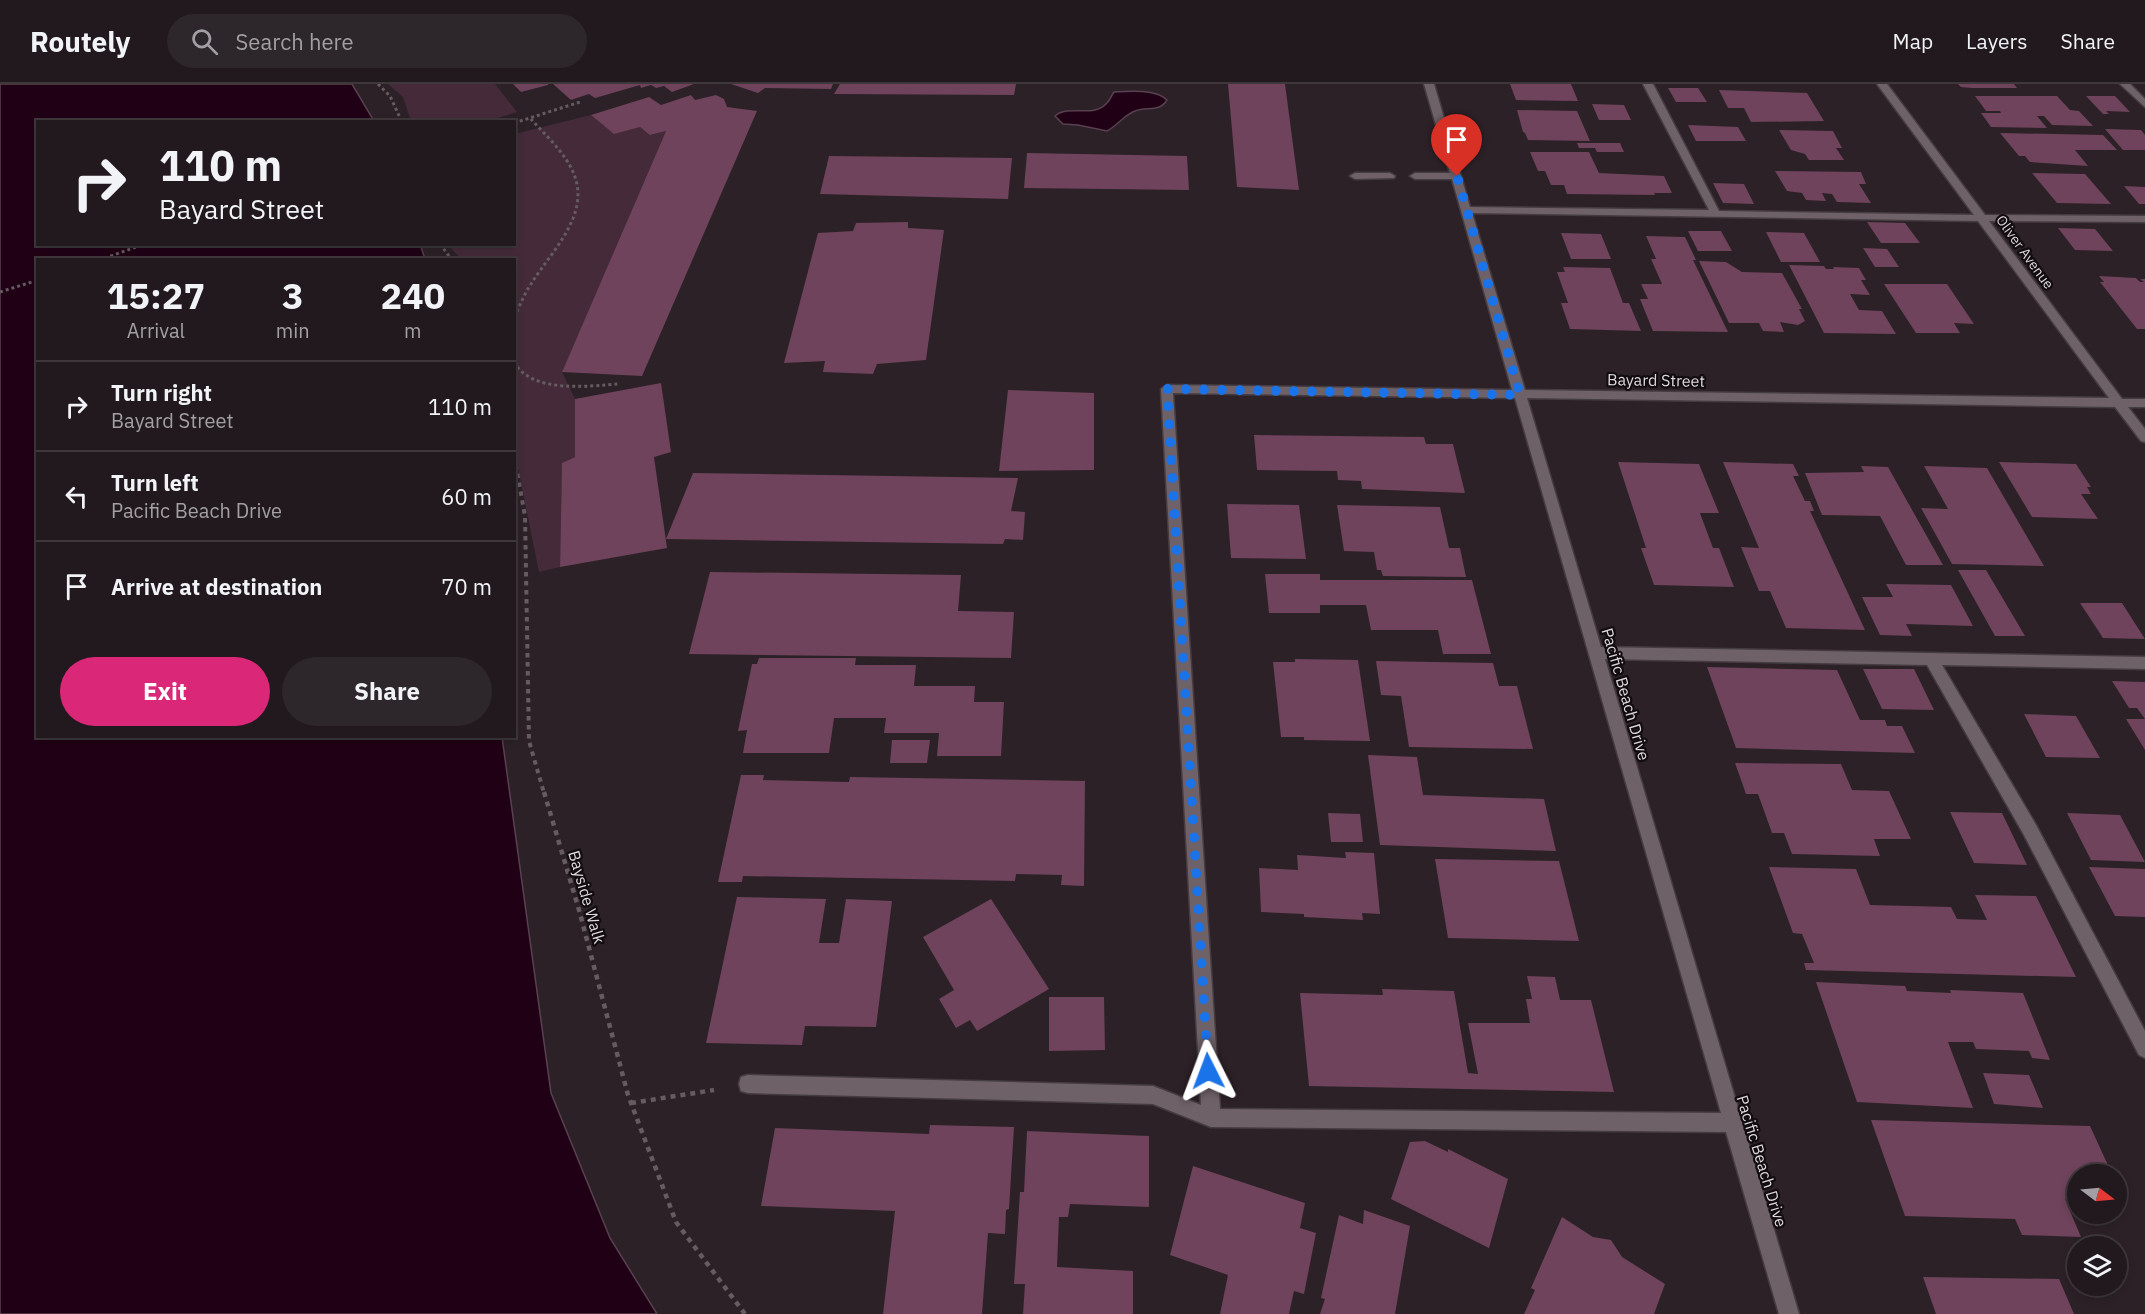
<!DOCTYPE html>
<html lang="en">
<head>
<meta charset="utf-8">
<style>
	body { margin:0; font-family:"IBM Plex Sans",sans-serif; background:#2d262a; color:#f1f3f6; height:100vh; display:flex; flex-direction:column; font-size:22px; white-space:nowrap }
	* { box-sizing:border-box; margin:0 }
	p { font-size:20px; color:#a2a0a4 }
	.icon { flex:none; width:33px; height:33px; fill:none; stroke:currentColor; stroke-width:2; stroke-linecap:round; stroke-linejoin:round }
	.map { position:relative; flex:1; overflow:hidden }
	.sheet { position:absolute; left:36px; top:174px; width:480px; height:480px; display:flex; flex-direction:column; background:#21191d; border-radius:0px; box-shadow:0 3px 9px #0003,0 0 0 2px #3e383b }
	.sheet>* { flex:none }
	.banner { position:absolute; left:36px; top:36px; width:480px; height:126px; border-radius:0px; box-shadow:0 3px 9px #0003,0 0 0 2px #3e383b; background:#21191d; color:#f1f3f6; overflow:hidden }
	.needle { width:39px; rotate:106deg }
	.tools { position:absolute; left:2067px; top:1080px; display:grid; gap:12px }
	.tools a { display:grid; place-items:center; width:60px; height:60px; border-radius:50%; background:#21191d; box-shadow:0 3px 9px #0003,0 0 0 2px #3e383b; font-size:30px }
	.pin { position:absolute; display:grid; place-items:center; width:51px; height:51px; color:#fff; margin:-62px -26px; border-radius:50% 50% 50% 0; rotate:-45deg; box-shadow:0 0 6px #0007 }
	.pin .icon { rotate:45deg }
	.me { position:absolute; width:66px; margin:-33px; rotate:357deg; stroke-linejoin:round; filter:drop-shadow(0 0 4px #0008) }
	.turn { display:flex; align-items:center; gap:21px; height:126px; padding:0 24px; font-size:27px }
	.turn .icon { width:78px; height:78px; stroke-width:2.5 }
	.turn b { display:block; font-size:42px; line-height:51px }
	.eta { display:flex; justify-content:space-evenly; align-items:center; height:102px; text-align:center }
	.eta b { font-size:36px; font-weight:700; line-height:42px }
	.action { display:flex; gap:12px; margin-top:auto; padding:12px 24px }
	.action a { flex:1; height:69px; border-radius:36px; background:#db2777; color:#fff; font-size:24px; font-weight:700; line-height:69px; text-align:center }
	.action a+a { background:#2d262a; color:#f1f3f6 }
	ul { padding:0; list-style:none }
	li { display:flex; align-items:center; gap:18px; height:90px; padding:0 24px; border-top:2px solid #3e383b }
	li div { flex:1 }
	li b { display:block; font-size:22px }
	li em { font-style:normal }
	header { display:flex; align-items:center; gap:36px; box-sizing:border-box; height:84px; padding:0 30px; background:#21191d; border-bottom:2px solid #3e383b }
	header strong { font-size:28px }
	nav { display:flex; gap:33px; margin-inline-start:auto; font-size:21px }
	.search { width:420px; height:54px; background:#2d262a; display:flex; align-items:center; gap:15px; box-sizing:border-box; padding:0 21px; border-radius:33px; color:#a2a0a4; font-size:22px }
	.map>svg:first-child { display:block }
	.green { fill:#452b3a }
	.water { fill:#200015; stroke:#594151; stroke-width:1.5 }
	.building { fill:#6e435b }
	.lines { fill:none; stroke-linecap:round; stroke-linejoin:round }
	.minor-casing { stroke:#453c41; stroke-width:3 }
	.path-far2 { stroke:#655c61; stroke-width:3; stroke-dasharray:3 3; stroke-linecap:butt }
	.path-far1 { stroke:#655c61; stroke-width:4; stroke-dasharray:4.5 4.5; stroke-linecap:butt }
	.path { stroke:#655c61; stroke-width:4.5; stroke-dasharray:5 5; stroke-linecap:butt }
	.minor { fill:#6e6168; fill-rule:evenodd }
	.route { stroke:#1a73e8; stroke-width:10; stroke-dasharray:0 18 }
	.labels { text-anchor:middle; stroke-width:4.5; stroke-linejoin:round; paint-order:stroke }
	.far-street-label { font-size:14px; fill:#dfd8dc; stroke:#110c0f }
	.street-label { font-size:16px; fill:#dfd8dc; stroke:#110c0f }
</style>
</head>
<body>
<header>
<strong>Routely</strong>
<div class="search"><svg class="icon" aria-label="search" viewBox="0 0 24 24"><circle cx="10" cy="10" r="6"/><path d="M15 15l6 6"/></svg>Search here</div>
<nav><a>Map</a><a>Layers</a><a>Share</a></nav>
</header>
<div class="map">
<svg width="2145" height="1230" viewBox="0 0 2145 1230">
	<rect width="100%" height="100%" fill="#2c2127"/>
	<path class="green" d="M388,0h107l22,28 -29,9h-77l-8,-24z
		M591,31l23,18 26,-6 11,8 15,-4 -104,241 13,27v58l-13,6 -2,104 -21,5 -24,-119 -1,-193 -52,-1 -15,-14 67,-1 1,-110z"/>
	<path class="water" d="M0,0h352l22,37 -336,1v122h382l5,15 -387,1v476l464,1 49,356 59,145 47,76h-657z
		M1114,8c14,-1 43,-3 53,8 -8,13 -20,6 -32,11 -11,4 -18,15 -28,20l-29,-6 -15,-1 -8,-8c14,-12 38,2 51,-12 4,-3 5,-8 8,-12z"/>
	<path class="building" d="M513,0h35v1l-27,7z
		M553,0h141l-22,8 -8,-6 -8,2 -5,-3 -10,3 -1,-3 -45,13 -6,-4 -18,6z
		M731,0h102l-2,5 -66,-1 -7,5z
		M840,0h176l-2,11 -180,-1z
		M1228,0h57l14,106 -62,-3z
		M1510,0h61l7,17 -62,-1z
		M1958,0h56l3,4h-45l-11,-1z
		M1668,4h30l9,14h-31z
		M1719,6l88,3 17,28 -73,1 -7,-14h-16z
		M691,11l4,5 21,-5 8,4 3,8 30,4 -115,265 -80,-4 104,-241 -16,4 -10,-8 -26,7 -23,-19 58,-18 12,8z
		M1975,12h82l13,14 9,1 14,15 -41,-1 -8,-9h-7l10,12 -56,-1 -10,-14h20l-1,-2h-14z
		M2086,12h29l15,16 -24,-1 3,3h-6z
		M1592,20l32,1 7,15h-32z
		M1517,26l60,1 13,30 -62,-1 -3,-7 -2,-1z
		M1688,41l50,2 8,14h-50z
		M2105,45l36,1 4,5v15h-22z
		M1779,46l54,1 9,17h-6l8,12h-35l-4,-6 -14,-4z
		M2000,49l103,2 14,15h-42l13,16 -58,-4 -5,-6h-6z
		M1577,59h43l4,9h-27l-2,-4h-16z
		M1530,68h59l10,21 65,3 8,17h-18l1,2 -88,-1 -3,-9h-13l-6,-14h-7z
		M1027,69l160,3 2,34 -165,-2z
		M829,72l183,2 -4,41 -188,-5z
		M1775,87l86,1 5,12h-7l12,19 -34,-1 -5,-8 -10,-1 4,8 -20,-1 -4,-7 -15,-2z
		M2032,89l53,1 26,30 -54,-1z
		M1713,99l31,1 10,20 -31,-1z
		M2124,102l21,1v17h-6z
		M908,138v6l36,2 -18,130 -49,4 -4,10 -50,-2 2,-11 -41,2 34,-130 35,-2 3,-8z
		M1867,138l38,1 15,20h-39z
		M2058,144l37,1 18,22 -38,-1z
		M1688,147h33l11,20h-34z
		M1766,148l38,1 16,29h-39z
		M1561,149l40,1 10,25h-40z
		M1646,152l39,1 11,23h-3l35,72 -75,-1 -13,-32h8l-7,-15h21l-11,-25h5z
		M1863,164l24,1 12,18h-24z
		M1699,177l27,1 16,10 40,1 20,36h-3l6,12 -7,4 -18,-3 4,10 -21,-1 -4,-8h-30z
		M1789,181l35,1 2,3h8l-1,-2 26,1 7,12h-5l9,15 -20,-1 9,16 23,1 14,23 -72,-1z
		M1563,183l47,1 13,35h6l12,28 -71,-2 -9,-26h7l-11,-31h8z
		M2099,192l37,2 4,4h4l-4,-3h5v50h-8l-37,-47h4z
		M1884,200h63l27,40 -20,-1 6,10h-44z
		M661,299l10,69 -17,5 13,91 -107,19 2,-104 13,-6v-58z
		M1008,306l86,3v77l-95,1z
		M1254,351l170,2 2,7h27l12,49 -103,-4 -1,-8 -23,-1 -1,-9 -80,-1z
		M1618,378l81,2 20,49h-19l13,35h6l15,39 -80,-2 -13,-37h5z
		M1723,378l70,2 6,12h-6l12,25h5l4,10h-4l55,119 -79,-2 -16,-37h-11l-18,-44 18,1z
		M1999,378l77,2 15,23h-4l4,7h-10l17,25 -66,-2z
		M1861,382l27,1 55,98h-37l-26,-49 -58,-1 -17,-42 59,-1z
		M1924,382l63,2 57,98 -92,-2 -31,-56 27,1z
		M693,389l325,5 -7,33 14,1 -2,28 -18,-1 -2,5 -337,-5z
		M1227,420l72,1 7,54 -75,-1z
		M1337,421l103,2 9,41h11l6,29 -83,-1 -2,-6h-4l-3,-18 -30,-1z
		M1958,486h28l39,66h-30z
		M710,488l251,3 -3,36 56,1 -3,46 -322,-4z
		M1265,490h55v6h152l19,74h-48l-5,-24h-67l-5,-25h-46v8h-51z
		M1886,500l65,1 22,41 -67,-2 6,12 -32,-1 -18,-38h31z
		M2080,519h42l23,36 -42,-1z
		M759,574h97l-1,7h61l-2,21h61l-1,16h30l-3,54h-64l2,-23h-55l2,-15h-52l-5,35h-86l4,-23 -9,1 14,-67h5z
		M1295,575l63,1 12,81 -66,-1v-3h-23l-8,-75h22z
		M1376,577l117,2 6,23h18l16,63 -124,-2 -8,-51 -20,-1z
		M1707,583l130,3 23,50h25l2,6h15l13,27 -179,-5z
		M1863,585h51l20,41 -52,-1z
		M2112,597l33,1v68l-19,-31h19l-8,-11h-8z
		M2024,630l52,2 24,42 -54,-1z
		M892,656h38l-3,23h-37z
		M1368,671l49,2 6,38 121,4 12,52 -176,-6z
		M1735,679l106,1 11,26 37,1 22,48h-37l6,17 -88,-2 -8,-21h-12l-14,-39h-12z
		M741,691h23l-1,5 86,2 1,-5 235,4 -1,105 -23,-1 1,-10 -46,-1 -1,7 -272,-5 -1,6h-24z
		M1950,728l52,1 25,52 -53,-2z
		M1328,729l32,1 3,28h-32z
		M2067,729l53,2 25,47 -54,-2z
		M1345,768l29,1 6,61 -18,-1 1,7 -59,-3v-3l-43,-2 -2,-44 39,2 -1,-15 49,3z
		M1435,775l124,2 20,80 -131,-3z
		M1769,783l87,2 14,36 81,2 6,12 30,1 -12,-25 61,1 40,81 -270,-7 -2,-7h10l-12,-29 -9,-1z
		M2089,783l56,2v48l-30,-1z
		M737,813l89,2 -7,44h20l7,-44 46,2 -16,126 -71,-1 -3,19 -96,-2z
		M991,815l58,90 -72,42 -7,-11 -14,8 -17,-29 15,-9 -31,-53z
		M1527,892l28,1 5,23h31l23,92 -305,-6 -9,-93 83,2 -1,-6 72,2 14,82 10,1 -10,-51h62l-4,-24h6z
		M1816,898l89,4 2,5 44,2 -1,-3 73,3 27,67 -18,-2 -3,-7 -53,-2 -3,-7h-25l25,66 -116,-6z
		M1049,913h55l1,53 -56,1z
		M1983,989l46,2 14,33 -49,-4z
		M1871,1036l219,6 22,48h-34v25h-13l16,38 -59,-2 -7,-16 -110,-3z
		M930,1041l84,2 -5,82 -3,1 -1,24 -17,-1 -6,81h-99l12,-103 -134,-5 14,-78 154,6z
		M1027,1047l122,5v71l-79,-3 -2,13h-9l-2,50 76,4v43h-110l2,-30h-11l6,-92h4z
		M1425,1057l23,11v-3l60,30 -19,69 -98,-49 19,-57z
		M1193,1082l112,37 -5,25 16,5 -12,61 -10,-3 -5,23h-69l8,-39 -58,-20z
		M1364,1126l46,16 -15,88h-75l5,-15 -4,-1 18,-83 24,9z
		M1562,1133l31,20 18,3 11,17 43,27 -11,30h-130l11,-24 -4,-2z
		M1923,1193l136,2 15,35h-138z"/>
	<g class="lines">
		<g class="minor-casing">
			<path id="minor" d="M1424,0h10l36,123 239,3 -66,-126h10l66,127 255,4 -97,-131h10l98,131 160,1v6l-156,-1 133,178h23v8h-17l17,22v13l-4,-1 -26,-34 -588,-9 74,249 544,10v12l-203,-4 94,160 109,206v27l-6,-3 -115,-220 -97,-170 -322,-6 194,655h-20l-53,-182 -515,-5 -58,-23 -405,-11 -7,-2 -2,-7 2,-7 7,-2 405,11 48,19 -40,-716 6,-4 345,5 -60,-211h-37l-5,-3 5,-3h35zM1472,129l506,8 131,177 -584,-8zM1173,309l342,5 206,715 -501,-4z
				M2120,0h10l15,15v8z
				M1390,89l5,3 -1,2 -39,1 -5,-3 5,-3z"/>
		</g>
		<path class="path-far2" d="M378,0l12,12 12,26
			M514,39l66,-21
			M440,160l12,16
			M99,176l46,-16
			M0,208l38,-12
			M514,233c6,-11 10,-23 17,-33 19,-31 58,-67 44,-107 -8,-23 -29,-41 -45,-59
			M514,278c18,32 74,24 105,22"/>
		<path class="path-far1" d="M514,372l11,60 4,225 15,52"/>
		<path class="path" d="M544,708l35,118 49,185 48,127 69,92
			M631,1019l83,-13"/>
		<use href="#minor" class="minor"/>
	</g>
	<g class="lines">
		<path class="route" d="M1208,987l-41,-682 353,6 -63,-219"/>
	</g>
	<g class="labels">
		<g class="far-street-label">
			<text transform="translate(2025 168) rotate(54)" y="5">Oliver Avenue</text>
		</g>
		<g class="street-label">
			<text transform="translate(1656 296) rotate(1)" y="6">Bayard Street</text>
			<text transform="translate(1626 610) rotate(74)" y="6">Pacific Beach Drive</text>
			<text transform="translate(587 813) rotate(74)" y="6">Bayside Walk</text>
			<text transform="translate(1762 1077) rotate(73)" y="6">Pacific Beach Drive</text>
		</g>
	</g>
</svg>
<div class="tools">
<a><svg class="needle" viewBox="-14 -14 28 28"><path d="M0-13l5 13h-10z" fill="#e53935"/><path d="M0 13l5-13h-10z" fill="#a2a0a4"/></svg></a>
<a><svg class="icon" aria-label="layers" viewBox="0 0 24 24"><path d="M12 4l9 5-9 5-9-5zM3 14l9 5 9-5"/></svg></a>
</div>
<div class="pin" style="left:1457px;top:92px;background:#d93025"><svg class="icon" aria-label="arrive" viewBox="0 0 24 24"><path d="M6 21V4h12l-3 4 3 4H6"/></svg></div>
<svg class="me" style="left:1208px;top:987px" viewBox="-20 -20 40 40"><path d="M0-17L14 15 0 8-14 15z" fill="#1a73e8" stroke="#fff" stroke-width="4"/></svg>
<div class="banner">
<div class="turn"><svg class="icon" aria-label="right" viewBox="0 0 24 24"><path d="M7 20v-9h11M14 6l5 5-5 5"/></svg><div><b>110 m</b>Bayard Street</div></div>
</div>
<section class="sheet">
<div class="eta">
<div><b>15:27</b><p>Arrival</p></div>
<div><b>3</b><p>min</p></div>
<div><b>240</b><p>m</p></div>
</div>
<ul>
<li><svg class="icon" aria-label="right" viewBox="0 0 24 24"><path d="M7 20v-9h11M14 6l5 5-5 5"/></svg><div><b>Turn right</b><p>Bayard Street</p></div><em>110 m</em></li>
<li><svg class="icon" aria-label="left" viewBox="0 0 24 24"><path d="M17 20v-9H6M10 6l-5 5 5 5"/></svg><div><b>Turn left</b><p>Pacific Beach Drive</p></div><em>60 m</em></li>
<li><svg class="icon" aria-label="arrive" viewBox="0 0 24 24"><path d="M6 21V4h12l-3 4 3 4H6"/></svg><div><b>Arrive at destination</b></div><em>70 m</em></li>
</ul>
<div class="action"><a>Exit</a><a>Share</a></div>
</section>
</div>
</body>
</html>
